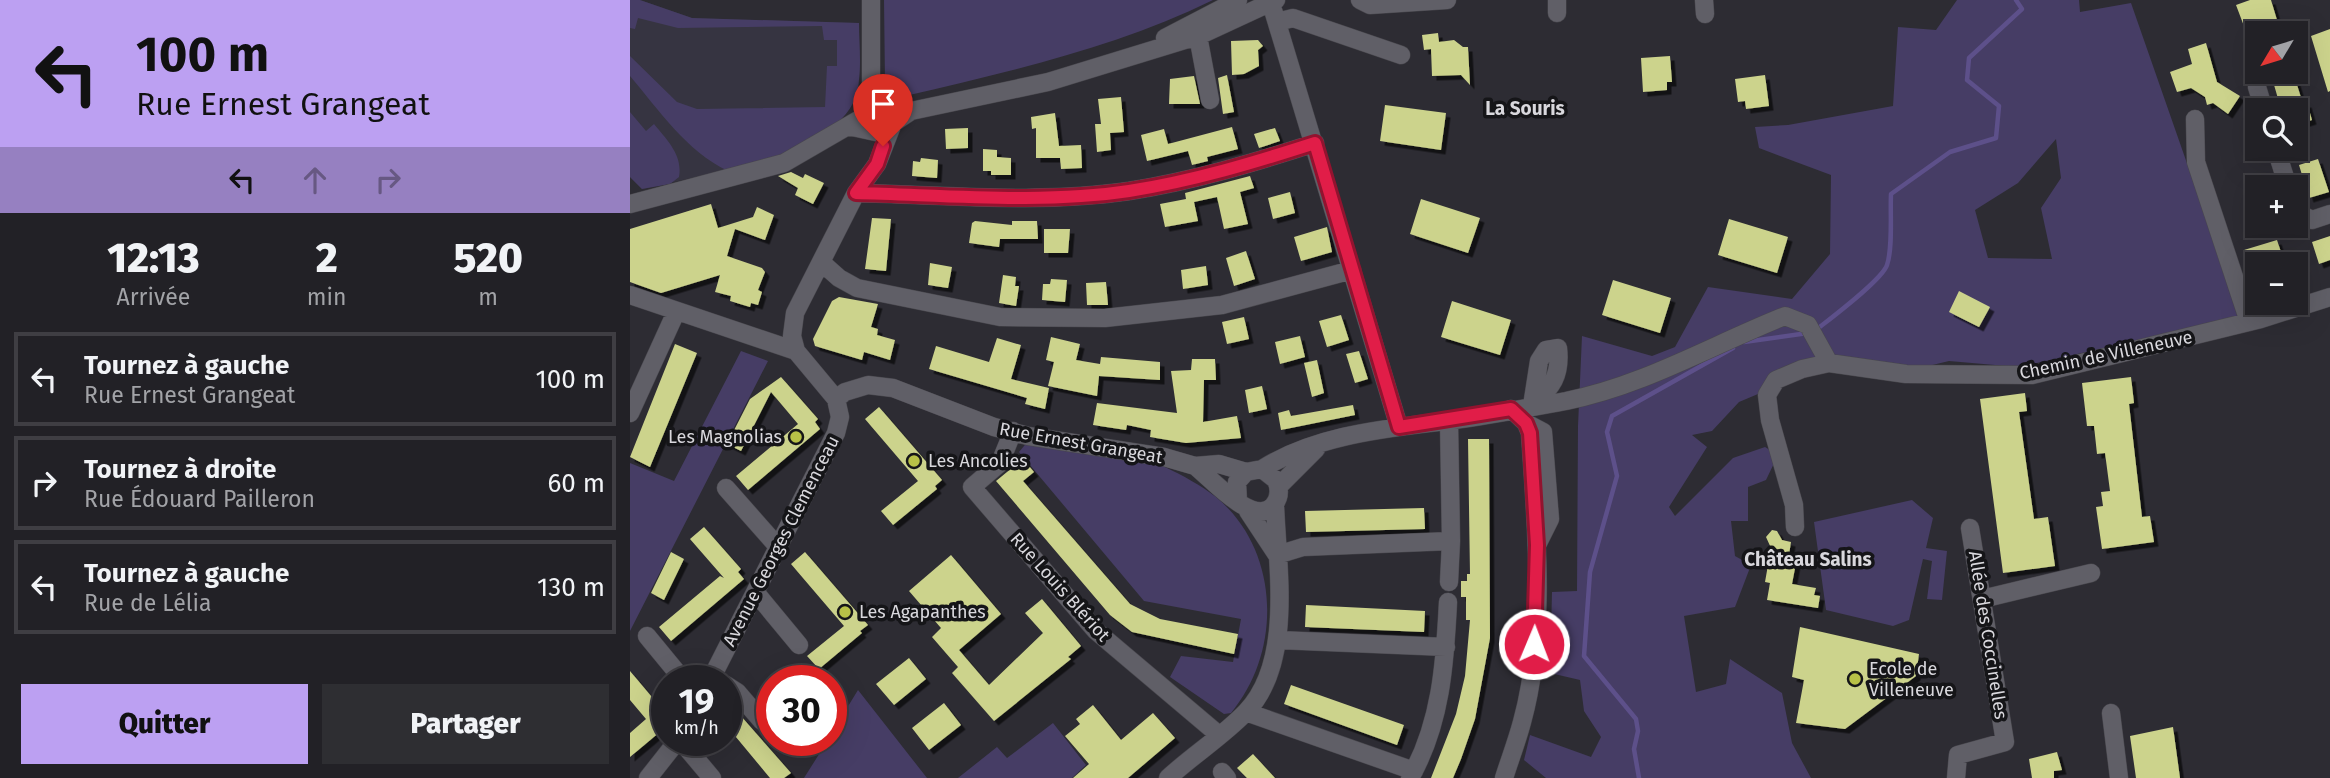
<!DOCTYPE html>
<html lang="fr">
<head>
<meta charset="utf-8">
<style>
	body { margin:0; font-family:"Fira Sans",sans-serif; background:#2e2e32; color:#f1f3f6; height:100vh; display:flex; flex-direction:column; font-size:26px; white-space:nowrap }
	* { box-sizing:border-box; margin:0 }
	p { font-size:23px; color:#a2a3a7 }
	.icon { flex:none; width:38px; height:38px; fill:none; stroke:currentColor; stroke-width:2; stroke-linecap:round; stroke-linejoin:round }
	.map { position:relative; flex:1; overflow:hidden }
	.panel { display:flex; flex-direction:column; background:#222126; width:630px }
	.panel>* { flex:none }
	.hud { background:#bca0f2; color:#111; overflow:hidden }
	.needle { width:46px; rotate:232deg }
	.controls { position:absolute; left:1615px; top:21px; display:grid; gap:14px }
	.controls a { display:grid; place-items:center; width:63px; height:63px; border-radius:0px; background:#222126; box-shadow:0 7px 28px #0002,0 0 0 2px #3f3e43; font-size:35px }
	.speed { position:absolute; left:21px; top:665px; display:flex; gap:14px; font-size:35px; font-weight:700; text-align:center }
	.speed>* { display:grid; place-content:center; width:91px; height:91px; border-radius:50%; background:#222126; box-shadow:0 7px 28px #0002,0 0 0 2px #3f3e43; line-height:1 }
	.speed small { font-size:18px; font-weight:400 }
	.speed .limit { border:10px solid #d22; background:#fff; color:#111 }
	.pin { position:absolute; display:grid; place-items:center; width:60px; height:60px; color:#fff; margin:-72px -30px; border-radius:50% 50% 50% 0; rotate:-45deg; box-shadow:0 0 7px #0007 }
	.pin .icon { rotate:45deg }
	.me { position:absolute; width:77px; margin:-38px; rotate:1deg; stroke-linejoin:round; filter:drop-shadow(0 0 5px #0008) }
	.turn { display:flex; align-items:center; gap:24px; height:147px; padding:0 21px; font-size:32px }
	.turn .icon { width:91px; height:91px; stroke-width:2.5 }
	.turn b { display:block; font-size:49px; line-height:60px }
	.lanes { display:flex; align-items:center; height:66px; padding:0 21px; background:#0003; justify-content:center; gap:35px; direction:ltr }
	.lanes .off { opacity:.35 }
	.eta { display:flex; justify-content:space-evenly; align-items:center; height:119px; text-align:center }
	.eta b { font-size:42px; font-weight:800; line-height:49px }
	.button { display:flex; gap:14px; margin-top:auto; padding:14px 21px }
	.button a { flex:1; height:80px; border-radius:0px; background:#bca0f2; color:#111; font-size:28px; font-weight:800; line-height:80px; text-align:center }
	.button a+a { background:#2e2e32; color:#f1f3f6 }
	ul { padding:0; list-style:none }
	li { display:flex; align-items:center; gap:21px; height:94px; margin:0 14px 10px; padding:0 7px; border:4px solid #3f3e43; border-radius:0px }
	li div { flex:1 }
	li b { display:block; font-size:26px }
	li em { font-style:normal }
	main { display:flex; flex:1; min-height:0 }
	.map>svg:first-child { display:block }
	.built { fill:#363441 }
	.green { fill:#463d65; fill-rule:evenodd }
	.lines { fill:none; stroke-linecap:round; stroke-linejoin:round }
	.stream { stroke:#5d508a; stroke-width:4.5 }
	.building { fill:#ccd38c; filter:url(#shadow) }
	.minor-casing { stroke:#48474d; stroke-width:19 }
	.minor { stroke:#605f67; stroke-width:18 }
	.route-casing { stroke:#92132f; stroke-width:18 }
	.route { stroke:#e11d48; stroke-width:12 }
	.poi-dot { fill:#b8c147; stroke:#151518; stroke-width:2.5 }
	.labels { text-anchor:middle; stroke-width:7; stroke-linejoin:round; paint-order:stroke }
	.street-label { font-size:18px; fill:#d9d8dd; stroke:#151518 }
	.poi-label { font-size:18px; fill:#d9d8dd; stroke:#151518; text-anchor:start }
	.neighbourhood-label { font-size:19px; font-weight:bold; fill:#d9d8dd; stroke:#151518 }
</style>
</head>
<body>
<main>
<section class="panel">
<div class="hud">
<div class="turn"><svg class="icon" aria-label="left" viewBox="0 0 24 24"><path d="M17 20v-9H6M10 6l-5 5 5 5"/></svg><div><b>100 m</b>Rue Ernest Grangeat</div></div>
<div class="lanes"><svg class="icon" aria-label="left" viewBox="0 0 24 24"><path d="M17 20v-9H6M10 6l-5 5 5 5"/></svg><svg class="icon off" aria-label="ahead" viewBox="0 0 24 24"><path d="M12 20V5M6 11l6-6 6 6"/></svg><svg class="icon off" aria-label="right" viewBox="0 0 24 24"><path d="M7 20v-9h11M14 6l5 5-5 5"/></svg></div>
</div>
<div class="eta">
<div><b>12:13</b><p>Arrivée</p></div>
<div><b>2</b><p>min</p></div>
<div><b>520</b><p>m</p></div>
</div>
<ul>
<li><svg class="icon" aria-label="left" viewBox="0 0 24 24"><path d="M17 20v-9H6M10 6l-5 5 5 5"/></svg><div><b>Tournez à gauche</b><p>Rue Ernest Grangeat</p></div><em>100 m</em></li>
<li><svg class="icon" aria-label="right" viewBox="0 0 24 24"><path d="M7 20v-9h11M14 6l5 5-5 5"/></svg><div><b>Tournez à droite</b><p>Rue Édouard Pailleron</p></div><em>60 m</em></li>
<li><svg class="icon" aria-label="left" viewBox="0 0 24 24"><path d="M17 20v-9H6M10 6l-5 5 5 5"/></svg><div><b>Tournez à gauche</b><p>Rue de Lélia</p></div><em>130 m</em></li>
</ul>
<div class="button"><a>Quitter</a><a>Partager</a></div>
</section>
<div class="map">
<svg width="1700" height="778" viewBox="0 0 1700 778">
	<defs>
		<filter id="shadow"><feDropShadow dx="4.5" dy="4.5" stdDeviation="0" flood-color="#0009"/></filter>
	</defs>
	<rect width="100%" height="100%" fill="#2d2c33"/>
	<path class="built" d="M0,0h10l52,18 167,5v62l-5,16 -9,14 -95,50 -108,24 -12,-12z"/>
	<path class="green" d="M0,0h10l52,18 167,5c0,24 4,52 -4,75 -13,40 -91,64 -127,73 -42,-20 -69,-61 -98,-95v-20l47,46 20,7 128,-2 2,-41h10v-26h-13l-2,-14 -144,2 -40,-10 -3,11 -5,-1z
		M254,0h329c-98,48 -202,71 -308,96l-9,-1 -11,-12z
		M1327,0h122l1,12 51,-9 110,315 -223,49 -69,-6 -25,6 -85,-7 -100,42 -27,29 -20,4 15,12 -38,60 6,9 58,-58 32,-11 13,8 -12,25 -18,7v34h-17l4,35 16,9 -16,42 -51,9 12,76 30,-8 4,-25 52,34 10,50 19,35h-265l-22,-18 6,-25 61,22 10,-20 -17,-26 -4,-31 -30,-7 2,-81 25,-1 1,-165 4,-90 70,20 23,-9 33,-60 84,12 38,-45 1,-79 -72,-27 -4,-21 33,-2 105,-19 5,-79 38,3zM1426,139l5,39 -20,30 11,51 -64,-1 -13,-48 43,-27z
		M0,112l16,19 8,-7c13,16 29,31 25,53l-9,7 -28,5 -12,-12z
		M111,351l27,10 -138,270v-168l44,18z
		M399,440c32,6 63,12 95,18 13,3 29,3 41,9 17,8 37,19 51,30 65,54 66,155 15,216l-7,1 -54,-37 11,-21 52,6 8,-43 -97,-18 -125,-149z
		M1282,500l21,18 -7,30 21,3 -5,49 -15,-1 5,-38 -9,-2 -14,61 -16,6 -67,-16 -12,-88z
		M228,690l69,88h-123l24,-38h3v-6z
		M423,723l33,42 -14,13h-114l39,-31 10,11z"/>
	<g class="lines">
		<path class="stream" d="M1186,330c15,-12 66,-50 71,-65 6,-17 3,-52 4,-71l59,-42 46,-14 3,-32 -32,-26 2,-22 53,-49 -6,-9
			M1114,342l64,-9
			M1009,778l-5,-29 4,-18 -2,-12 -52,-63 6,-84 27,-96 -10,-44 5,-16 121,-68"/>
	</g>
	<path class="building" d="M1620,0h21l9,30 -22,3 -2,25 -20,-53z
		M1700,29v62l-2,1 -17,-56z
		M808,33l1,9 15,-2 9,7h5l2,38 -9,-10 -29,1 -1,-27 -7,1 -2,-15z
		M628,40l5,6 -5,4 1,16 -15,8 -12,1 -1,-34z
		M1576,43l11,39 23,14 -12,18 -15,-11 -6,2 -2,-8 -14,-9 -14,4 -7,-20 22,-8 -4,-15z
		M1040,56l2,26h-5v8l-24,2 -2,-34z
		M1663,72l10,32 4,-1 5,17 -16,5v-19l7,-2 -18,6 -2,-9 -4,1 -7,-24z
		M597,75l7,37 -11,2 -5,-36z
		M1135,75l4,31 -23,3 -1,-8 -7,1 -3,-23z
		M564,76l6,28h-31l1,-25z
		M491,97l3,35 -14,1 1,17 -14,2 -2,-28h6l-3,-25z
		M755,105l61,8 -5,37 -61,-9z
		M425,113l4,33 22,-1 1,23 -21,1 -1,-11h-24v-30l-4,1 -1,-12z
		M602,127l6,22 -31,8 1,4 -16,4 -4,-14 -41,10 -6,-26 23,-6 4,15z
		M338,128v20l-22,1 -1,-20z
		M645,128l5,13 -21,7 -5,-14z
		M353,149l14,1v7l14,1v17h-20v-4h-8z
		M291,158l17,2 -1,18 -25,-2 1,-15 7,1z
		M1688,159l11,33 -20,6 -10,-33z
		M161,172l12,6 2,-4 19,9 -11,21 -18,-9 3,-7 -20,-12z
		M620,176l4,12 -14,4 8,32 -24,5 -7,-32 -23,5 4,19 -33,6 -5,-23 26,-5 -1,-6z
		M660,192l5,21 -22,6 -5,-21z
		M791,199l59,19 -12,35 -58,-19z
		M81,204l7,24 35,-11 4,-10 17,8 -9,25 -30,-11 -8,27 35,12 3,4 -7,18 4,2 -4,13 -7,-2 -1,4 -20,-6 1,-5 -16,-4 5,-17 -59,18 -31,-11v-53z
		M242,218l19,1 -5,52 -21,-2z
		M1099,219l59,18 -11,36 -59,-18z
		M345,221l37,4v-4h25l1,18h-38l-1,8 -30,-4 3,-20z
		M697,227l5,25 -31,9 -7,-24z
		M414,229h26l-2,24h-24z
		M1700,236v24l-11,4 -7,-22z
		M1647,240l8,24h-27l-9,5 -5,-19z
		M616,251l9,28 -21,7 -8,-28z
		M300,263l22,4 -4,21 -20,-3z
		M576,266l2,19 -25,4 -2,-19z
		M373,275l13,2 -1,9h4l-3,20 -17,-3z
		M421,279l16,1 -2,22 -23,-2 1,-16h7z
		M983,280l58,18 -11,35 -58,-18z
		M476,282l2,23h-21l-1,-22z
		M1329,291l31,16 -11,20 -30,-15z
		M209,297l39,7 -7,23 7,2 -1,6 18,5 -5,20 -26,-8 -2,8 -47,-14 -2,-7 19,-38z
		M822,301l59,19 -11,35 -59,-18z
		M711,315l8,25 -22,7 -8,-26z
		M614,317l5,22 -22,5 -5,-22z
		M670,336l5,21 -25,7 -5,-22z
		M421,337l29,7 -4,16 24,4 1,-7 59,5v18l-61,-4 -2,20 -49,-10 6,-24 -8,-2z
		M367,338l24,7 -10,34 38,9 -4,21 -20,-5 2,-6 -98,-29 7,-23 53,16z
		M45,344l22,9 -47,114 -20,-10z
		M729,351l9,28 -13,4 -9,-29z
		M562,359h23l1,21h-12l-1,42 34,-6 4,22 -55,5 -36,-6 1,-7 -24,-5 -1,5 -33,-5 4,-22 80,10 -6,-42 20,-1z
		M687,360l7,33 -12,4 -8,-34z
		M151,377l37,42 -3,3 5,7 -72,61 -12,-14 62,-52 -27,-32 -30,59 -14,-7 23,-45z
		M1501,377l3,26 -5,1 13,113 8,-1 4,26 -52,7 -6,-42 7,-1 -2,-14 9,-1 -5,-38 -8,1 -3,-28h-7l-5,-43z
		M632,386l5,23 -18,4 -4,-23z
		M1395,393l2,18 -8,1 15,107 14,-2 7,49 -52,7 -23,-174z
		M723,405l2,10 -74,15 -3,-17 11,-3 2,6z
		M249,407l63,73 -7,6 2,3 -44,36 -12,-14 37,-30 -53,-62z
		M838,439h21l1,199 -15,81 -14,40 -8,19h-22l25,-64 9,-38 5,-56h-4v-23h-5v-16h6v-7h3z
		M393,459l11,13 -11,9 107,123 30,15 78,15 -4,20 -102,-22 -22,-17 -114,-134z
		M794,508l1,21 -119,3 -1,-21z
		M74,527l37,42 -3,3 6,7 -73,62 -12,-14 61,-51 4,2 -34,-39z
		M1147,531l5,9 9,2 -3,19 8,2 -4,21 24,4 -2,7 6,1 -2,12 -51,-8 3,-17 -5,-1 6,-34 -5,-11 6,-7z
		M41,552l13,7 -20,41 -13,-7z
		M175,552l63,73 -8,6 2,2 -43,36 -12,-13 37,-30 -53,-62z
		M321,555l50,59 -42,36 30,35 54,-52 -18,-20 17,-14 39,47 -13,11 3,2 -77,62 -42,-48 6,-6 -26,-30 9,-9 -32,-37z
		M676,605l119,6 -1,21 -119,-5z
		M1170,627l119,27 -3,22 -71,53 -49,-6 8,-43 -12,-3z
		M279,658l17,21 -32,26 -18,-21z
		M0,671l37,44v11l-37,31v-24l16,-14 -16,-19z
		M661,685l113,40 -7,20 -113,-41z
		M96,699l65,74 -7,5h-14l-44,-53z
		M314,703l17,22 -32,25 -17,-22z
		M463,705l28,35 32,-27 22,25 -47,40h-55l16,-14 -24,-28 15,-12 -4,-5z
		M1543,727l7,51h-44l-6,-42z
		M1427,752l5,18 -8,1v7h-22l-3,-19z
		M623,754l22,24h-28l-10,-10z"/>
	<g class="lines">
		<g class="minor-casing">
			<path id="minor" d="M640,0l129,427
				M730,0l10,5 77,-5
				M1074,0l1,14
				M927,13v-13
				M647,22l16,-4 108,37
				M562,26l6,10 12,64
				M535,38l73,-38
				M1627,87l7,23
				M241,106v-106
				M1565,119l1,43 53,160
				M263,123l18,-12 137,-29 150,-46 78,-36
				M218,126l32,7 12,-7
				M1646,149l12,38
				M226,193c90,2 184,11 273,-2 64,-10 124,-28 186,-48
				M0,204l154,-41 81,-47
				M1666,212l16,8 18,-6
				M191,262l18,16 18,10 143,29 105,1 117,-13 130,-35
				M0,295l166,56 40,48 4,18 -4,16 -126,248
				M928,348c3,28 -6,39 -26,58l7,-45 7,-11z
				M166,351l-4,-15 3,-23 61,-120 21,-29 16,-41v-9l-4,-7
				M206,399l9,-7 23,-7 25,3 101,39 34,9 136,21 31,9 24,-2 27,8
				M0,413l46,-101
				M896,423l17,9 7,87 -13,26
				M383,431l-13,32 -28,24 124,144 123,104
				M565,466c17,13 58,61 78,40 7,-8 7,-17 3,-26l-14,-11 -16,3 -9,10 1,20
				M632,469c54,-34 121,-40 184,-48 40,-5 81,-13 120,-20 79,-16 146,-56 219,-85l23,9 21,38 77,11 126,1 229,-56 69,-22
				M649,486l37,-37
				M96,488l53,60
				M618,511l29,44
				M1165,527l-1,-22 -24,-85 -3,-25 9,-15 26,-11 27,-6
				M647,555l26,-8 148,-6 -2,-120
				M819,582l2,-41
				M126,593l43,52
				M1352,599l109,-26
				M17,636l37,45
				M648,640l168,7
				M96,685l11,7 25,29
				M616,712l168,59
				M1481,713l8,65
				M50,740l32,38
				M592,772l5,6
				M18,778l30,-38
				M538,778c25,-23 55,-42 78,-66 48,-50 31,-145 29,-208
				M780,778c31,-54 35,-115 38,-176
				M874,778c6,-19 13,-37 18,-56 25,-90 14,-197 8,-289l-4,-10 -15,-14
				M1326,778l2,-23 47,-13 -35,-214"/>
		</g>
		<use href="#minor" class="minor"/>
	</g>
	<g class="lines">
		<g class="route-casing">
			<path id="route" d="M253,146l-6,18 -21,29c88,2 186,11 273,-2 64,-10 124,-28 186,-48l84,284 112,-18 15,14 4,10 7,112 -3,99"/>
		</g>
		<use href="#route" class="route"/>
	</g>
	<g class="poi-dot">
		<circle cx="166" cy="437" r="7"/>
		<circle cx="284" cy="461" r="7"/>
		<circle cx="215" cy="612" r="7"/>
		<circle cx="1225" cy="679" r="7"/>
	</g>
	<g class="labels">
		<g class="street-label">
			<text transform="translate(1476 355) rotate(-12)" y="6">Chemin de Villeneuve</text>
			<text transform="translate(451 443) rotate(10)" y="6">Rue Ernest Grangeat</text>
			<text transform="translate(151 541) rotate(-63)" y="6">Avenue Georges Clemenceau</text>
			<text transform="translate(430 587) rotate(48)" y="6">Rue Louis Blériot</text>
			<text transform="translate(1358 635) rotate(81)" y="6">Allée des Coccinelles</text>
		</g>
		<g class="poi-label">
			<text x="152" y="443" text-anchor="end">Les Magnolias</text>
			<text x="298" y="467">Les Ancolies</text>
			<text x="229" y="618">Les Agapanthes</text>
			<text x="1239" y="675">Ecole de<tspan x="1239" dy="21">Villeneuve</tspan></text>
		</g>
		<g class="neighbourhood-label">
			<text x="895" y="115">La Souris</text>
			<text x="1178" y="566">Château Salins</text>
		</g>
	</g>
</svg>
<div class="controls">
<a><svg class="needle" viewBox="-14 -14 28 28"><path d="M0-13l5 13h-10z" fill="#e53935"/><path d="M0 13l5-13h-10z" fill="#a2a3a7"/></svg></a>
<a><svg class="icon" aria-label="search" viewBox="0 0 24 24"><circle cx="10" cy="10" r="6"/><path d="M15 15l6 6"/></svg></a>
<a>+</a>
<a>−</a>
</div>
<div class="speed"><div>19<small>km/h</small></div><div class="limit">30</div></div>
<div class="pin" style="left:253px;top:146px;background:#d93025"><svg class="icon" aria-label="arrive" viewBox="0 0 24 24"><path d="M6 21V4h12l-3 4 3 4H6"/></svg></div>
<svg class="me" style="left:904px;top:644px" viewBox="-20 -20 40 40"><circle r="17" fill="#e11d48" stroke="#fff" stroke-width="3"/><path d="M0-11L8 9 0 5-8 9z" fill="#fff"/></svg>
</div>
</main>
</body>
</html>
